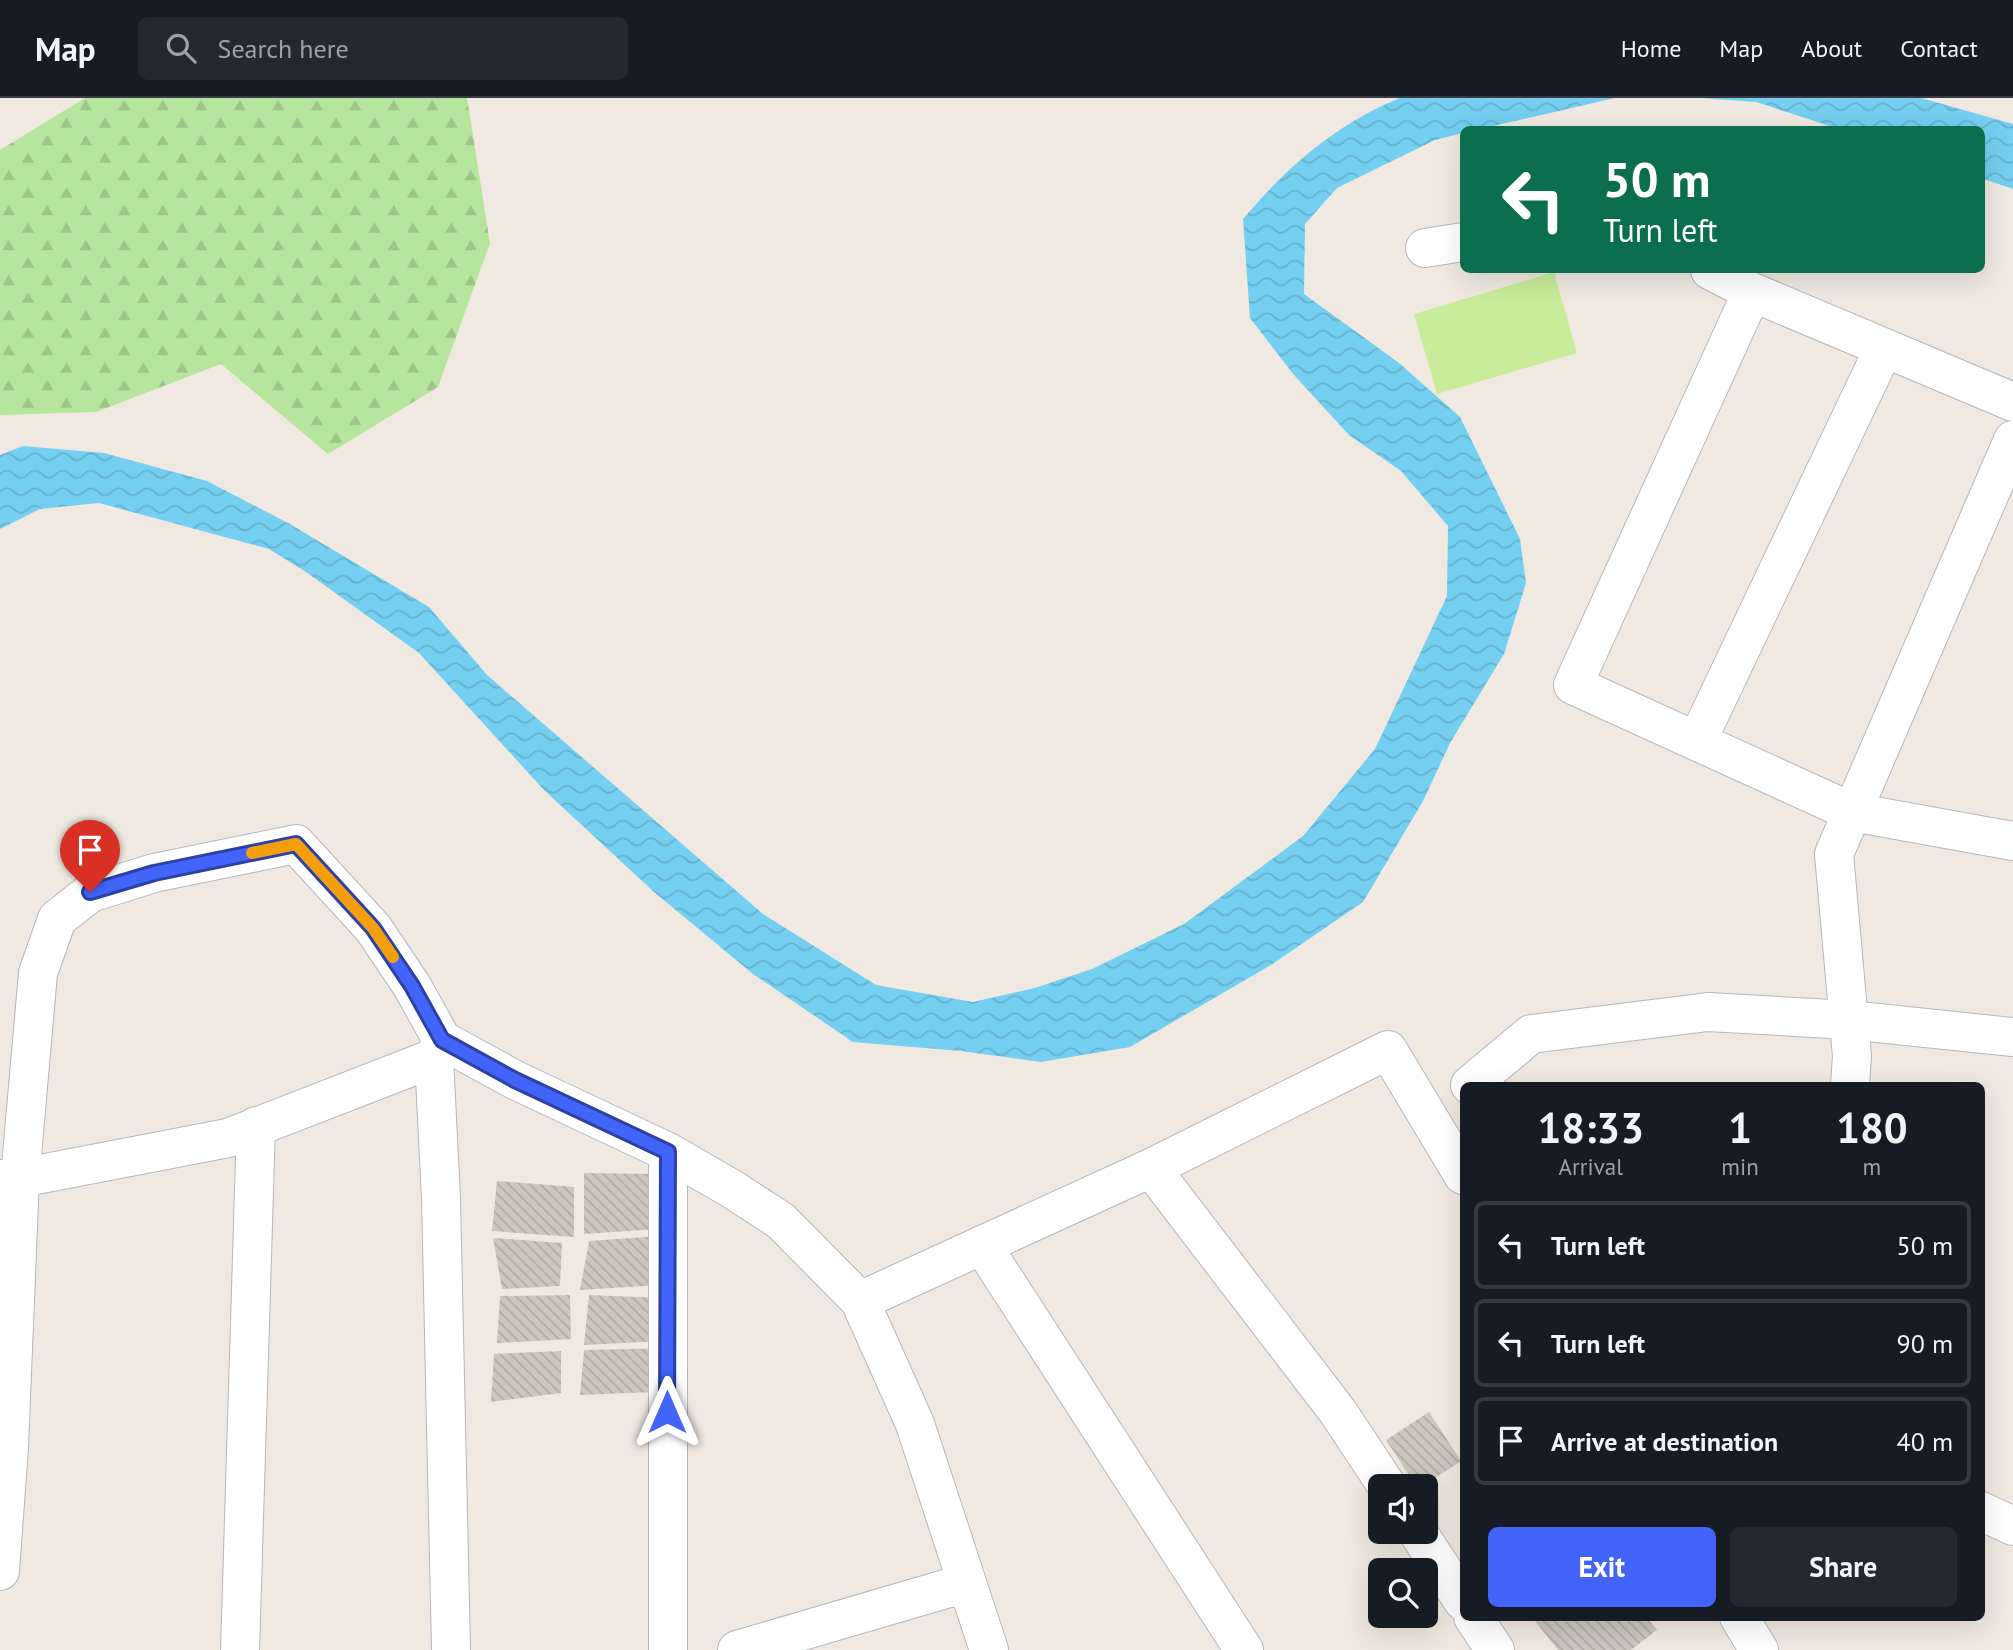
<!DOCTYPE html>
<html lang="en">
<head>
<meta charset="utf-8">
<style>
	body { margin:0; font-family:"PT Sans",sans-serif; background:#242831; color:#f1f3f6; height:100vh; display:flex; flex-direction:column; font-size:26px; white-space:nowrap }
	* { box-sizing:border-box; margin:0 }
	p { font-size:23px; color:#9ea1a6 }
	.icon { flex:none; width:38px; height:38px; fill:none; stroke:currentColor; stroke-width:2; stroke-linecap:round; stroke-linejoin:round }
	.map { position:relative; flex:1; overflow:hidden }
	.drawer { position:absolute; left:1460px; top:984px; width:525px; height:539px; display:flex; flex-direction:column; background:#171b24; border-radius:10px; box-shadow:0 7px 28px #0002 }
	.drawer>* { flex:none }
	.hud { position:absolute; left:1460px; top:28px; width:525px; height:147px; border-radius:10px; box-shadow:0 7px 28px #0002; background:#0b6e4f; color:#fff; overflow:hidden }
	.fabs { position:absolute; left:1368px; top:1376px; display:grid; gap:14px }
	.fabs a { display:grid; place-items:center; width:70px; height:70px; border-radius:10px; background:#171b24; box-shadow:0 7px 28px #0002; font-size:35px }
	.pin { position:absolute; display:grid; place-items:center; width:60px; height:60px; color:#fff; margin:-72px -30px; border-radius:50% 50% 50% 0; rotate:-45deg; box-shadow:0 0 7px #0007 }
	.pin .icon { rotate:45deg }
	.me { position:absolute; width:77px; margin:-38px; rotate:0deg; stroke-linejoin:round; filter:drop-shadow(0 0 5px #0008) }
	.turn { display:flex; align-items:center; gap:24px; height:147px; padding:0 28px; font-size:32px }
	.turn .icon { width:91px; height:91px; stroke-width:2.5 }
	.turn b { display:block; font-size:49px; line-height:60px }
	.eta { display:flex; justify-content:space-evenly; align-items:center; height:119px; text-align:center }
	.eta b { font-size:42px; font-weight:700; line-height:49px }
	.button { display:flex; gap:14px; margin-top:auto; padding:14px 28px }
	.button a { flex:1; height:80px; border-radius:10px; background:#4264fb; color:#fff; font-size:28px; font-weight:700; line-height:80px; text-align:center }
	.button a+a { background:#242831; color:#f1f3f6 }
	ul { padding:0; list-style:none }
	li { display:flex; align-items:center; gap:21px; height:88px; margin:0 14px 10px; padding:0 14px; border:4px solid #363941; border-radius:10px }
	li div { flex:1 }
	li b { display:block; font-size:26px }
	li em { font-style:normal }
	header { display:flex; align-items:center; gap:42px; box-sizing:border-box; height:98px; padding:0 35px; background:#171b24; border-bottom:2px solid #363941 }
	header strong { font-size:33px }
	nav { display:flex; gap:38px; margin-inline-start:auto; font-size:24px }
	.search { width:490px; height:63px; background:#242831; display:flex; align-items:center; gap:18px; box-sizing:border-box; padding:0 24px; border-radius:10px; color:#9ea1a6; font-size:26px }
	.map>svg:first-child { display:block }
	.forest { fill:url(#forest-firs) }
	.pitch { fill:#c9ec9a }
	.water { fill:url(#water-waves) }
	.building { fill:url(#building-back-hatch) }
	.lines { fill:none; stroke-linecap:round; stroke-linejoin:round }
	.minor-casing { stroke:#b4b7c1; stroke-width:40 }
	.minor { stroke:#fff; stroke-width:38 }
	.route-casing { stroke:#2b41a3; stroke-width:18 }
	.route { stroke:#4264fb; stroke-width:12 }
	.slow { stroke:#f59e0b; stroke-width:12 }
</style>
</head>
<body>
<header>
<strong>Map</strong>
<div class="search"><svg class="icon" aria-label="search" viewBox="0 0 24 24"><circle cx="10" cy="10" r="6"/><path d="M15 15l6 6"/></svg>Search here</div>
<nav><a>Home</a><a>Map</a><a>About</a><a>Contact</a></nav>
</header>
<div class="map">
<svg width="2013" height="1552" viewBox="0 0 2013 1552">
	<defs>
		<pattern id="forest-firs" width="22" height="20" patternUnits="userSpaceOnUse" patternTransform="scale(1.75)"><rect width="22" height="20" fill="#b6e59e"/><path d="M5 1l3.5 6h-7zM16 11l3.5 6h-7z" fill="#9dc588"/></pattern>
		<pattern id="water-waves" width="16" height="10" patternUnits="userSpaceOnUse" patternTransform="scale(1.75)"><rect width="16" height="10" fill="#75cff0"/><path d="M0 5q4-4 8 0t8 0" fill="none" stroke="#66b2ce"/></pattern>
		<pattern id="building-back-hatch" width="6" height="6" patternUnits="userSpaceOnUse" patternTransform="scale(1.75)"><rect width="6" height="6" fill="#cbc7bf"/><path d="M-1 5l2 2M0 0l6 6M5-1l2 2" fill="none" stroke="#afaba4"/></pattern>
	</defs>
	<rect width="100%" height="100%" fill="#efe9e1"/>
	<path class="forest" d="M85,0h382l23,145 -52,144 -110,67 -107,-90 -125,48 -96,3v-265z"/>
	<path class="pitch" d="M1554,174l23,81 -140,41 -23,-80z"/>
	<path class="water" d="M1400,0h215l-135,31 -17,1v3l-28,7 -98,48 -32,36 -1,70 95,69 61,54 60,122 6,44 -22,71 -54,89 -27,58 -60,101 -92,63 -141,82 -89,15 -80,-11 -108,-9 -100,-68 -99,-82 -110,-102 -125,-137 -113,-81 -37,-23 -170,-46 -59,6 -40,20v-74l23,-9 81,7 103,28 81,42 141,84 58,68 276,239 113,71 97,17 62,-14 57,-19 92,-45 119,-88 72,-87 72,-153 1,-70 -47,-55 -52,-36 -55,-60 -44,-57 -7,-99c44,-52 93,-95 157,-121z
		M1700,0h221l92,26v65l-32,-11v-48l-142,-1 -83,-27z"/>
	<path class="building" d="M584,1075l76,1 -1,55 -75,5z
		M497,1083l77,6v50l-82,-6z
		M660,1138l1,49 -81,5 9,-49z
		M493,1140l69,5 -2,43 -58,3z
		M570,1197l1,44 -74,4 3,-47z
		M589,1197l73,3 1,43 -79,4z
		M678,1250l2,43 -100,4 4,-45z
		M561,1253v42l-70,9 3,-48z
		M1429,1314l32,49 -38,25h-7l-30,-46z
		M1532,1519h114l11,13 -26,20h-73z"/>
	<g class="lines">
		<g class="minor-casing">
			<path id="minor" d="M1425,150l38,-6
				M1710,172l42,22 261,110
				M1752,194l-179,393 279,127 161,29
				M1697,643l187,-393
				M442,942l-8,18 7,140 10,452
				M1470,987l61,-51 177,-22 141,8 164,17
				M1850,987l2,-29 -18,-202 179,-414
				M1151,1070l187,244 49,74
				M0,1081l20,-1 208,-40 206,-80
				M982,1147l262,405
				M860,1203l291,-133 237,-118 75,125
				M1981,1413l32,15
				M1417,1433l46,70
				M0,1473l9,-124 11,-269 18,-205 19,-54 33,-26 64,-20 142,-29 77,84 39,58 30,54 73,40 153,72 64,37 49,32 79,80 55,123 74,226
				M1473,1519l22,33
				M1739,1519l20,33
				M240,1552l16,-524
				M668,1552v-498
				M737,1552l229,-67"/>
		</g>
		<use href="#minor" class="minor"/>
	</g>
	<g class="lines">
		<g class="route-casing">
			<path id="route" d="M90,794l64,-19 142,-29 77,84 39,58 30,54 73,40 153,72 -1,260"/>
		</g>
		<use href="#route" class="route"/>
		<path class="slow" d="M252,755l44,-9 77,84 20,29"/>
	</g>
</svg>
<div class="fabs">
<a><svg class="icon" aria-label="sound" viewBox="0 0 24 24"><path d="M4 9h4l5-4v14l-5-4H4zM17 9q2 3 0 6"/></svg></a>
<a><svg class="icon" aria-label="search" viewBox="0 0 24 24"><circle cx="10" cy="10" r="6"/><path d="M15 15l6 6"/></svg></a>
</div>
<div class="pin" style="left:90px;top:794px;background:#d93025"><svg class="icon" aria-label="arrive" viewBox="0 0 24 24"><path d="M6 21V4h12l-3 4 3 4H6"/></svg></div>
<svg class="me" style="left:667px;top:1314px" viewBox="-20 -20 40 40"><path d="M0-17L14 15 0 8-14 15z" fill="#4264fb" stroke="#fff" stroke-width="4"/></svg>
<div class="hud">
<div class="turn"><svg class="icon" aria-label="left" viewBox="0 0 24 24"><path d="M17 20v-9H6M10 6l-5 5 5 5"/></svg><div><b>50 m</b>Turn left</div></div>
</div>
<section class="drawer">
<div class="eta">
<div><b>18:33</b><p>Arrival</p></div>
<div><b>1</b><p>min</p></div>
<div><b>180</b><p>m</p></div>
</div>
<ul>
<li><svg class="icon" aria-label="left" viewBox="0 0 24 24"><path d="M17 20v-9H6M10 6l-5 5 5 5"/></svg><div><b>Turn left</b></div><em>50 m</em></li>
<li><svg class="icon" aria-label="left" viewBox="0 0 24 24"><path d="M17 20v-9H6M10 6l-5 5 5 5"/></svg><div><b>Turn left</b></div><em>90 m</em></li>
<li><svg class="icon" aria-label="arrive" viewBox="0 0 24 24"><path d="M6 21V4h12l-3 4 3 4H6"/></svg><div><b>Arrive at destination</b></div><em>40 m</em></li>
</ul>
<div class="button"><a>Exit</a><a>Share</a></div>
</section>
</div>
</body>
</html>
